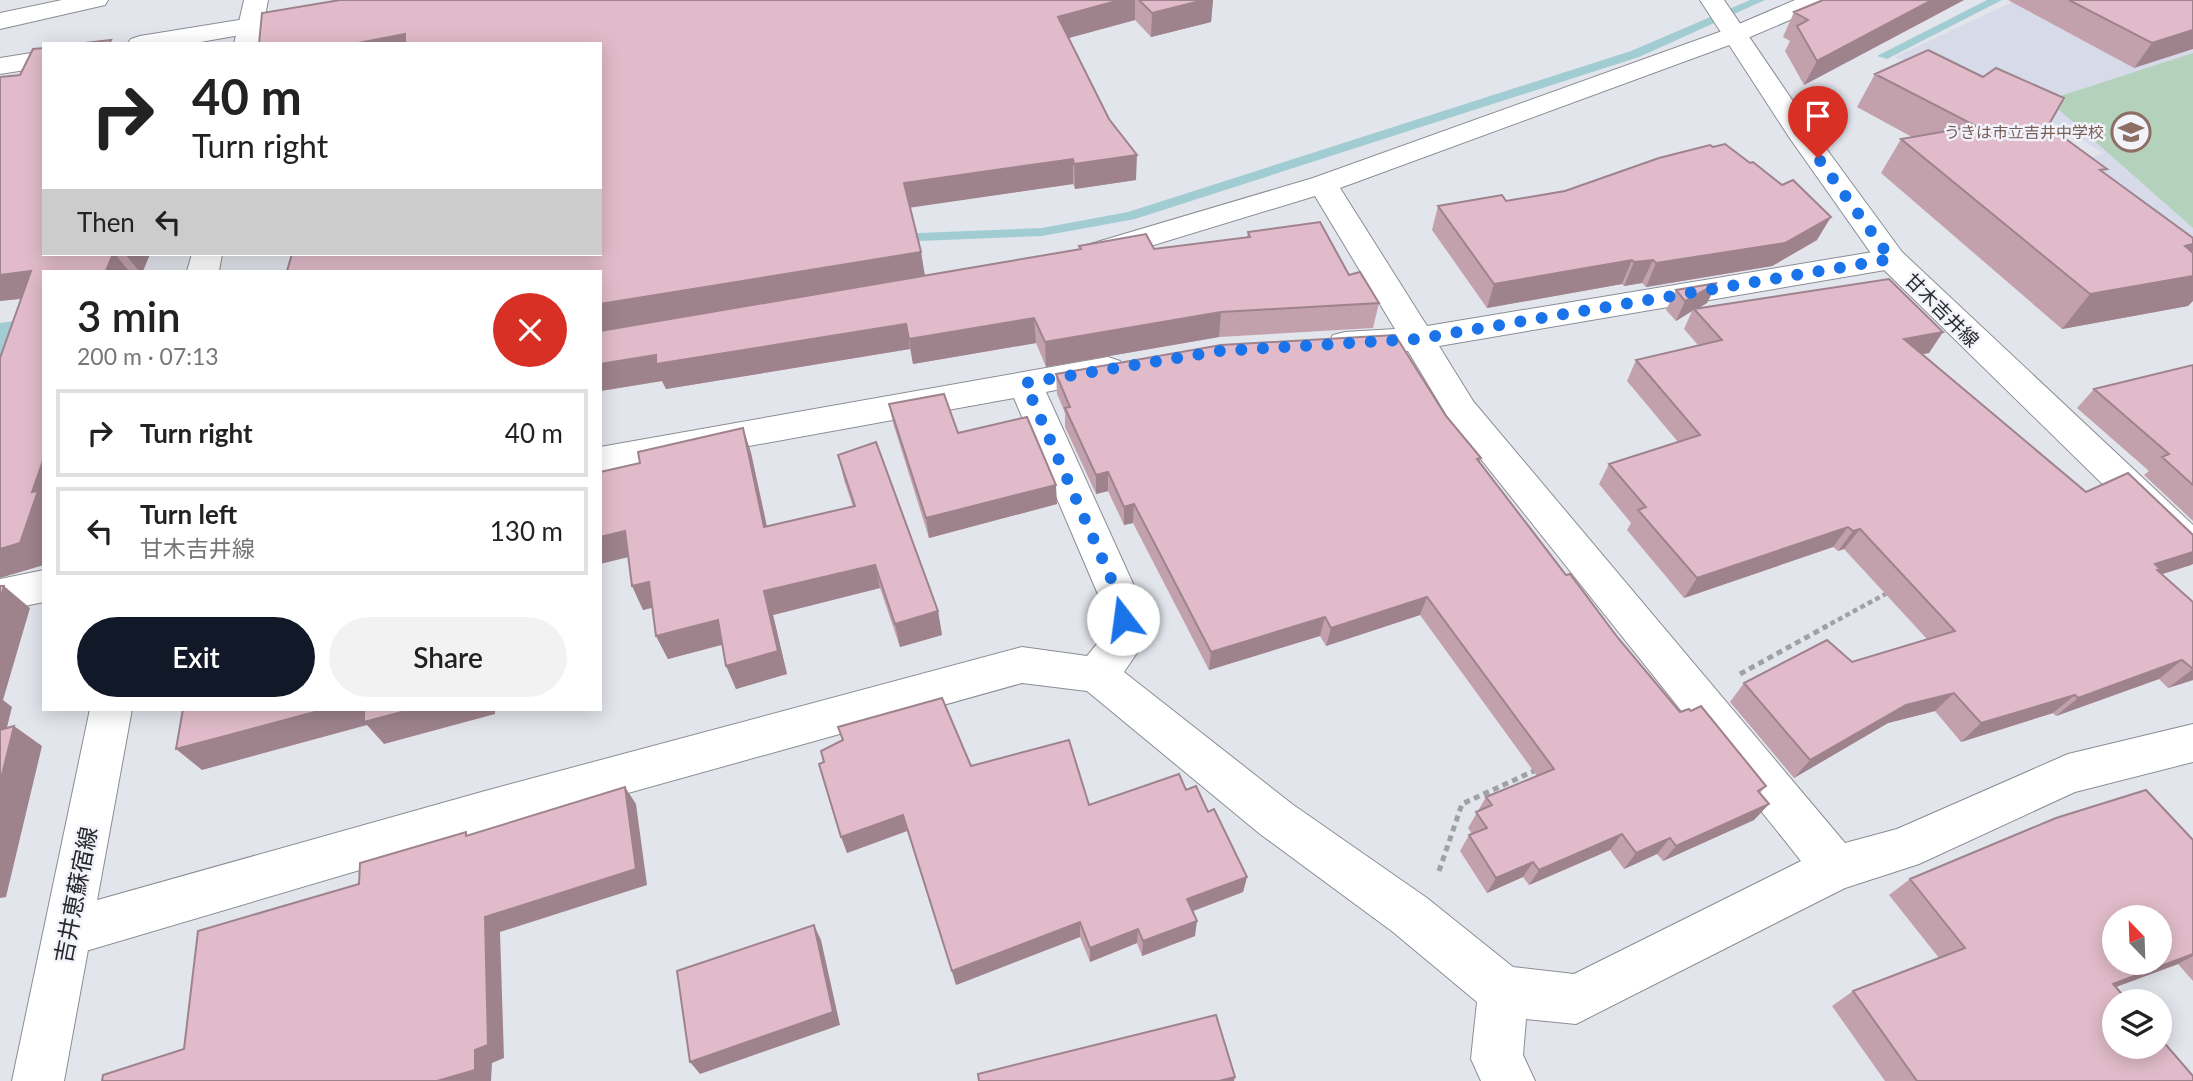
<!DOCTYPE html>
<html lang="en">
<head>
<meta charset="utf-8">
<style>
	body { margin:0; font-family:Lato,"Noto Sans JP",sans-serif; background:#f2f2f2; color:#222; height:100vh; display:flex; flex-direction:column; font-size:26px; white-space:nowrap }
	* { box-sizing:border-box; margin:0 }
	p { font-size:23px; color:#767676 }
	.icon { flex:none; width:38px; height:38px; fill:none; stroke:currentColor; stroke-width:2; stroke-linecap:round; stroke-linejoin:round }
	.map { position:relative; flex:1; overflow:hidden }
	.details { position:absolute; left:42px; top:270px; width:560px; height:441px; display:flex; flex-direction:column; background:#fff; border-radius:0px; box-shadow:0 4px 18px #0003 }
	.details>* { flex:none }
	.guide { position:absolute; left:42px; top:42px; width:560px; height:214px; border-radius:0px; box-shadow:0 4px 18px #0003; background:#fff; color:#222; overflow:hidden }
	.needle { width:46px; rotate:337deg }
	.tools { position:absolute; left:2102px; top:905px; display:grid; gap:14px }
	.tools a { display:grid; place-items:center; width:70px; height:70px; border-radius:50%; background:#fff; box-shadow:0 4px 18px #0003; font-size:35px }
	.pin { position:absolute; display:grid; place-items:center; width:60px; height:60px; color:#fff; margin:-72px -30px; border-radius:50% 50% 50% 0; rotate:-45deg; box-shadow:0 0 7px #0007 }
	.pin .icon { rotate:45deg }
	.me { position:absolute; width:77px; margin:-38px; rotate:345deg; stroke-linejoin:round; filter:drop-shadow(0 0 5px #0008) }
	.turn { display:flex; align-items:center; gap:24px; height:147px; padding:0 35px; font-size:32px }
	.turn .icon { width:91px; height:91px; stroke-width:2.5 }
	.turn b { display:block; font-size:49px; line-height:60px }
	.then { display:flex; align-items:center; height:66px; padding:0 35px; background:#0003; gap:14px; font-size:26px }
	.round { display:grid; place-items:center; flex:none; width:74px; height:74px; border-radius:37px; background:#f2f2f2 }
	.summary { display:flex; align-items:center; justify-content:space-between; height:119px; padding:0 35px }
	h1 { font-size:42px; font-weight:600; line-height:52px }
	.action { display:flex; gap:14px; margin-top:auto; padding:14px 35px }
	.action a { flex:1; height:80px; border-radius:42px; background:#111827; color:#fff; font-size:28px; font-weight:600; line-height:80px; text-align:center }
	.action a+a { background:#f2f2f2; color:#222 }
	ul { padding:0; list-style:none }
	li { display:flex; align-items:center; gap:21px; height:88px; margin:0 14px 10px; padding:0 21px; border:4px solid #e0e0e0; border-radius:0px }
	li div { flex:1 }
	li b { display:block; font-size:26px }
	li em { font-style:normal }
	.map>svg:first-child { display:block }
	.built { fill:#d7dae9 }
	.green { fill:#b4d2bb }
	.lines { fill:none; stroke-linecap:round; stroke-linejoin:round }
	.stream { fill:#a1cdd2; fill-rule:evenodd }
	.river { fill:#a1cdd2; fill-rule:evenodd }
	.minor-casing { stroke:#8b8d94; stroke-width:2 }
	.secondary-casing { stroke:#8b8d94; stroke-width:2 }
	.trunk-casing { stroke:#8b8d94; stroke-width:2 }
	.path-far1 { stroke:#9fa1a7; stroke-width:4.5; stroke-dasharray:5 3.5; stroke-linecap:butt }
	.path { stroke:#9fa1a7; stroke-width:5; stroke-dasharray:6 4.5; stroke-linecap:butt }
	.minor { fill:#fff; fill-rule:evenodd }
	.secondary { fill:#fff; fill-rule:evenodd }
	.trunk { fill:#fff; fill-rule:evenodd }
	.wall { fill:#c2a1ad }
	.shaded-wall { fill:#9e838d }
	.building { fill:#e1bbc9; stroke:#9e838d; stroke-width:2; fill-rule:evenodd }
	.route { stroke:#1a73e8; stroke-width:12; stroke-dasharray:0 21.6 }
	.labels { text-anchor:middle; stroke-width:5; stroke-linejoin:round; paint-order:stroke }
	.far-education-label { font-size:16px; fill:#785e54; stroke:#f1f2fa; text-anchor:end }
	.street-label { font-size:19px; fill:#28292c; stroke:#f1f2fa }
	.near-street-label { font-size:23px; fill:#28292c; stroke:#f1f2fa }
</style>
</head>
<body>
<div class="map">
<svg width="2193" height="1081" viewBox="0 0 2193 1081">
	<rect width="100%" height="100%" fill="#e3e5ed"/>
	<path class="built" d="M2016,0h177v267l-131,-98 41,-16 -68,-42 -140,-54z"/>
	<path class="green" d="M2193,53v175l-145,-128z"/>
	<g class="lines">
		<path class="stream" d="M1750,0h15l-126,57 -504,162 -93,17 -148,6 -7,-4 7,-4 148,-6 86,-16 503,-161z
			M1987,0h15l-115,59 -10,-3z"/>
		<path class="river" d="M44,317v60l-44,6v-60z"/>
		<g class="minor-casing">
			<path id="minor" d="M1795,0h33l-3,5 -82,35 -403,148 87,138 464,-77 11,3 5,7 -5,7 -11,3 -452,77 34,55 372,442 52,-14 171,-75 125,-30v38l-118,30 -156,72 -74,24 -269,136 -50,-5 -3,36 12,26h-54l-10,-22 6,-57 -84,-70 -133,-98 -173,-143 -65,-8 -537,150 -416,123 -17,-7 -7,-17 7,-17 17,-7 416,-117 537,-144 65,9 18,-22 -5,-35 -86,-201 -414,75v-26l508,-90 12,4 5,8 -5,8 -74,15 94,207 7,39 -23,34 168,132 135,94 86,69 61,7 227,-113 -352,-442 -41,-68 -63,3 -12,-3 -5,-8 5,-8 12,-3 50,-3 -80,-133 -217,66 -11,-3 -5,-7 5,-7 226,-67 412,-148z
				M288,12l9,3 4,5 -4,5 -108,19h-62l4,-5 9,-3z
				M44,51v16l-44,7v-16z
				M44,570v32l-44,9v-32z"/>
		</g>
		<g class="secondary-casing">
			<path id="secondary" d="M244,0h24l-8,44h-26z
				M1700,0h24l90,132 88,120 291,273v38l-14,-4 -299,-293 -91,-129z
				M192,254h30l-3,17h-32z
				M90,709h42l-68,372h-52z"/>
		</g>
		<g class="trunk-casing">
			<path id="trunk" d="M62,0h46l-3,5 -105,24v-16z"/>
		</g>
		<path class="path-far1" d="M1823,628l66,-36"/>
		<path class="path" d="M1740,674l87,-48
			M1439,871l23,-67 74,-34"/>
		<use href="#minor" class="minor"/>
		<use href="#secondary" class="secondary"/>
		<use href="#trunk" class="trunk"/>
	</g>
	<path class="wall" d="M340,0h873l-2,22 -60,15 -16,-17 -67,18 68,142 -61,9 -2,-5 -163,23 11,45 4,24 154,-27v-3l75,3 93,-12 1,-5 101,43 30,28 -6,25 -154,9 -173,30 -10,-24 -123,21 -3,-15 -244,40 -4,-8 -62,10v-347z
		M1823,0h141l-160,85 -19,-34 5,-10 -7,-4 11,-25z
		M2008,0h185l-59,68z
		M1875,74l173,52 56,47 88,79 -4,54 -126,23 -181,-156 20,-34 11,-2 -55,-30z
		M0,77l44,177h106l-7,17h-99l-23,28 -21,2z
		M1506,201l311,39 -45,26 -126,21 -4,-4 -18,3 -2,-2 -135,24 -55,-78 6,-24z
		M1717,283l-10,20 -8,5 230,45 -7,1 164,138 105,73 -29,9 31,28v78l-25,8 -9,-9 -103,37 -3,-3 -92,29 -26,-31 -47,12 -94,55 -64,-76 14,-19 108,-21 75,-23 -83,-90 -6,2 -5,-4 -149,51 -57,-68 4,-7 -32,-39 10,-20 69,-22 -51,-61 9,-21 62,-15 -14,-16 8,-18 -16,10 -10,-11 10,-20z
		M2193,365v156l-49,-46 5,-4 -72,-63 17,-19z
		M1056,374l390,42 35,42 -1,5 86,112 52,63 62,74 86,74 -6,7 9,11 -15,16 -91,41 -6,-7 -33,15 -14,-19 -81,35 -6,-8 -36,16 -27,-42 9,-16 3,-1 -4,-6 18,-31 51,-21 -117,-161 -94,31 -6,-10 -111,34 -76,-147 -9,2 -16,-34 -12,3 -31,-67v-14l-8,-19z
		M889,404l69,29 99,71 -128,34 -36,-115z
		M743,428l8,25 16,73 86,-19 -9,-27 -6,-25 100,156 4,24 -42,12 -20,-59 -107,27 14,59 -51,15 -14,-44 -54,14 -12,-23 -4,-28 -9,2 -15,-53 12,-94z
		M838,727l133,39 118,39 97,-15 22,22 39,65 -4,15 -50,19 2,25 -53,20 -5,-13 -47,19 -10,-25 -124,48 -49,-154 -60,22 -23,-91 18,-22z
		M2193,840v141l-15,-17 -62,23 77,94h-308l-53,-75 21,-15 86,-33 -50,-63 21,-16z"/>
	<path class="shaded-wall" d="M1120,0h15v20l-77,21v-24z
		M1204,0h9l-2,22 -60,15 1,-24z
		M1932,0h32l-160,85 13,-24z
		M2193,30v19l-59,19 18,-25z
		M405,34l4,10h-56z
		M1137,155l-1,25 -61,9 -1,-25z
		M1073,159v25l-165,24 -4,-25z
		M1831,217l-14,23 -45,26 -126,21 10,-24z
		M2193,244v7l-23,26 15,-31z
		M921,252l4,25 -325,54v-27z
		M113,254h2l14,17h-23z
		M125,254h25l-7,17h-4z
		M1632,260l-10,24 -135,24 7,-24z
		M1653,260l-11,23 -18,3 10,-24z
		M0,270l31,1 13,25 -44,5z
		M2193,276v25l-5,5 -126,23 28,-35z
		M1717,283l-10,20 -12,7 -1,-1 -2,2 -16,10 9,-20z
		M1221,312l-2,25 -173,30 -1,-25z
		M1034,318l2,25 -123,21 -4,-25z
		M906,324l4,25 -244,40 -4,-8 -62,10v-27l56,-9z
		M1943,332l-14,21 -39,7 14,-21z
		M743,428l8,25 21,98 -8,-24z
		M44,458v107l-44,13v-29z
		M1108,472v19l-12,3v-19z
		M1056,485l1,19 -128,34 -3,-20z
		M1134,504l-1,19 -9,2v-18z
		M1848,527l-15,20 -149,51 13,-20z
		M1860,529l-16,20 -6,2 15,-20z
		M625,531l12,24 -37,9v-27z
		M2193,552v12l-2,1 -41,13 5,-14z
		M875,565l5,23 -107,27 14,59 -51,15 -10,-23 38,-75z
		M649,582l11,23 -17,5 -11,-24z
		M4,586l26,22 -27,92 9,7 -12,49v-156z
		M1427,597l-7,18 -94,31 5,-18z
		M938,611l4,24 -42,12 -5,-23z
		M1325,617l-5,19 -111,34 2,-18z
		M718,620l10,23 -60,16 -12,-23z
		M2182,660l-23,19 -103,37 22,-18z
		M2193,669v11l-25,8z
		M1954,693l-19,18 -47,12 -94,55 16,-18 96,-55z
		M2075,695l-22,18 -92,29 20,-19z
		M326,709h169v5l-111,30 -17,-19 -165,45 -26,-21z
		M14,726l28,20 -36,151 -6,1v-115z
		M625,787l11,17 11,81 -147,47 4,126 -12,5 -1,18h-54l38,-31 10,-133z
		M1769,804l-15,16 -91,41 13,-15z
		M903,815l4,16 -60,22 -6,-16z
		M1622,834l-12,16 -81,35 10,-15z
		M1670,838l-13,16 -33,15 12,-16z
		M1533,862l-10,15 -36,16 9,-15z
		M1247,877l-4,15 -58,22 2,-15z
		M1197,921l-2,15 -53,20 1,-15z
		M1080,922v15l-124,48 -4,-14z
		M814,925l7,15 19,85 -140,49 -10,-12z
		M1138,929l-1,14 -47,19v-14z
		M2193,954v2l-15,8 -92,34 27,-14z
		M1235,1077l-1,4h-15z"/>
	<path class="building" d="M340,0h780l-62,17 51,102 28,36 -63,9 -1,-5 -169,24 17,69 -321,52v-33h-313l5,-17h308v-210h-195v-10l-52,10h-94l3,-31z
		M1139,0h65l-52,13z
		M1823,0h109l-115,61 -20,-35 11,-6 -14,-8z
		M2069,0h124v30l-41,13z
		M111,40l-2,4h-33z
		M44,48v206h69l-7,17h-62v187l-12,34 6,-1 -18,52 -20,6v-191l31,-87 -31,4v-198l20,-2 13,-26z
		M1928,50l55,27 13,-9 68,30 -16,28 59,43 -7,1 93,68v6l-8,2 8,7v23l-103,18 -189,-155 75,-13 -101,-52z
		M1725,144l25,19 3,-1 29,23 11,-5 38,37 -46,26 -129,20 -3,-3 -19,2 -2,-2 -138,24 -56,-78 64,-11 4,6 59,-10 94,-33 51,-13 3,2z
		M1320,222l29,53 11,-3 19,31 -158,9 -176,30 -11,-24 -125,21 -3,-15 -250,40v-9l-56,9v-33l481,-82 -2,-3 67,-12 8,15 96,-12 -2,-5z
		M1889,279l54,53 -39,7 182,153 42,-19 65,62v17l-38,12 5,5 -3,1 36,32v67l-11,-9 -104,38 -3,-3 -94,28 -27,-30 -48,12 -96,55 -66,-77 83,-43 25,22 103,-31 -95,-102 -7,2 -5,-4 -151,51 -59,-68 8,-3 -37,-43 91,-29 -64,-75 86,-20 -28,-31z
		M1717,283l-32,18 -9,-11z
		M1395,335l51,81 35,42 -4,1 89,116 4,-1 48,64 62,74 9,-3 2,2 10,-5 65,80 -8,5 11,13 -93,42 -6,-8 -34,15 -14,-19 -83,36 -6,-8 -37,16 -27,-43 18,-7 -11,-16 16,-7 -6,-8 68,-28 -127,-172 -96,31 -6,-11 -114,35 -77,-148 -10,3 -16,-35 -12,3 -31,-67 5,-1 -14,-33 165,-29z
		M2193,365v120l-31,-28 7,-3 -75,-65z
		M944,394l14,39 69,-16 29,68 -130,33 -37,-114z
		M743,428l21,99 91,-21 -17,-51 38,-13 62,169 -43,13 -20,-59 -111,26 14,60 -52,15 -8,-46 -62,16 -7,-54 -17,4 -7,-55 -25,6v-65l40,-9 -2,-11z
		M0,586h4l-4,14z
		M942,698l29,68 98,-26 20,65 90,-31 7,16 10,-4 12,26 6,-3 33,68 -60,22 10,22 -54,20 -5,-12 -48,19 -10,-26 -128,49 -49,-156 -62,22 -22,-73 5,-2 -3,-11 22,-11 -5,-13z
		M183,709h143l-150,40z
		M364,709h49l-49,13z
		M14,726l-14,57v-53z
		M625,787l11,82 -151,48 3,128 -13,5v20l-38,11h-335l1,-6 81,-26 14,-118 161,-47 1,-21 106,-31v4z
		M2146,790l47,50v114l-80,30 15,17h-14v45h46v-8l33,38v5h-276l-64,-90 112,-43 -55,-69 146,-61zM2114,917h46v45h-46z
		M814,925l19,87 -143,50 -13,-91z
		M1216,1015l19,62 -16,4h-240l-1,-7z"/>
	<g class="lines">
		<path class="route" d="M1123,619l-3,-20 -95,-216 194,-32 198,-12 474,-80 -73,-101"/>
	</g>
	<defs>
		<g id="school-ring" transform="scale(2.0125)"><circle r="9.5" fill="#f1f2fa" stroke="#8d6e63" stroke-width="1.5"/><path d="M0-5L7-2L0 1L-7-2ZM-4 1L0 2.5L4 1V4Q0 6-4 4Z" fill="#8d6e63"/></g>
	</defs>
	<g fill-rule="evenodd">
		<use href="#school-ring" x="2131" y="132"/>
	</g>
	<g class="labels">
		<g class="far-education-label">
			<text x="2104" y="138">うきは市立吉井中学校</text>
		</g>
		<g class="street-label">
			<text transform="translate(1942 310) rotate(45)" y="7">甘木吉井線</text>
		</g>
		<g class="near-street-label">
			<text transform="translate(76 895) rotate(-79)" y="8">吉井恵蘇宿線</text>
		</g>
	</g>
</svg>
<div class="tools">
<a><svg class="needle" viewBox="-14 -14 28 28"><path d="M0-13l5 13h-10z" fill="#e53935"/><path d="M0 13l5-13h-10z" fill="#767676"/></svg></a>
<a><svg class="icon" aria-label="layers" viewBox="0 0 24 24"><path d="M12 4l9 5-9 5-9-5zM3 14l9 5 9-5"/></svg></a>
</div>
<div class="pin" style="left:1818px;top:158px;background:#d93025"><svg class="icon" aria-label="arrive" viewBox="0 0 24 24"><path d="M6 21V4h12l-3 4 3 4H6"/></svg></div>
<svg class="me" style="left:1123px;top:619px" viewBox="-20 -20 40 40"><circle r="19" fill="#fff"/><path d="M0-13L10 11 0 6-10 11z" fill="#1a73e8"/></svg>
<div class="guide">
<div class="turn"><svg class="icon" aria-label="right" viewBox="0 0 24 24"><path d="M7 20v-9h11M14 6l5 5-5 5"/></svg><div><b>40 m</b>Turn right</div></div>
<div class="then">Then<svg class="icon" aria-label="left" viewBox="0 0 24 24"><path d="M17 20v-9H6M10 6l-5 5 5 5"/></svg></div>
</div>
<section class="details">
<div class="summary"><div><h1>3 min</h1><p>200 m · 07:13</p></div><a class="round" style="background:#d93025;color:#fff"><svg class="icon" aria-label="close" viewBox="0 0 24 24"><path d="M6 6l12 12M18 6L6 18"/></svg></a></div>
<ul>
<li><svg class="icon" aria-label="right" viewBox="0 0 24 24"><path d="M7 20v-9h11M14 6l5 5-5 5"/></svg><div><b>Turn right</b></div><em>40 m</em></li>
<li><svg class="icon" aria-label="left" viewBox="0 0 24 24"><path d="M17 20v-9H6M10 6l-5 5 5 5"/></svg><div><b>Turn left</b><p>甘木吉井線</p></div><em>130 m</em></li>
</ul>
<div class="action"><a>Exit</a><a>Share</a></div>
</section>
</div>
</body>
</html>
